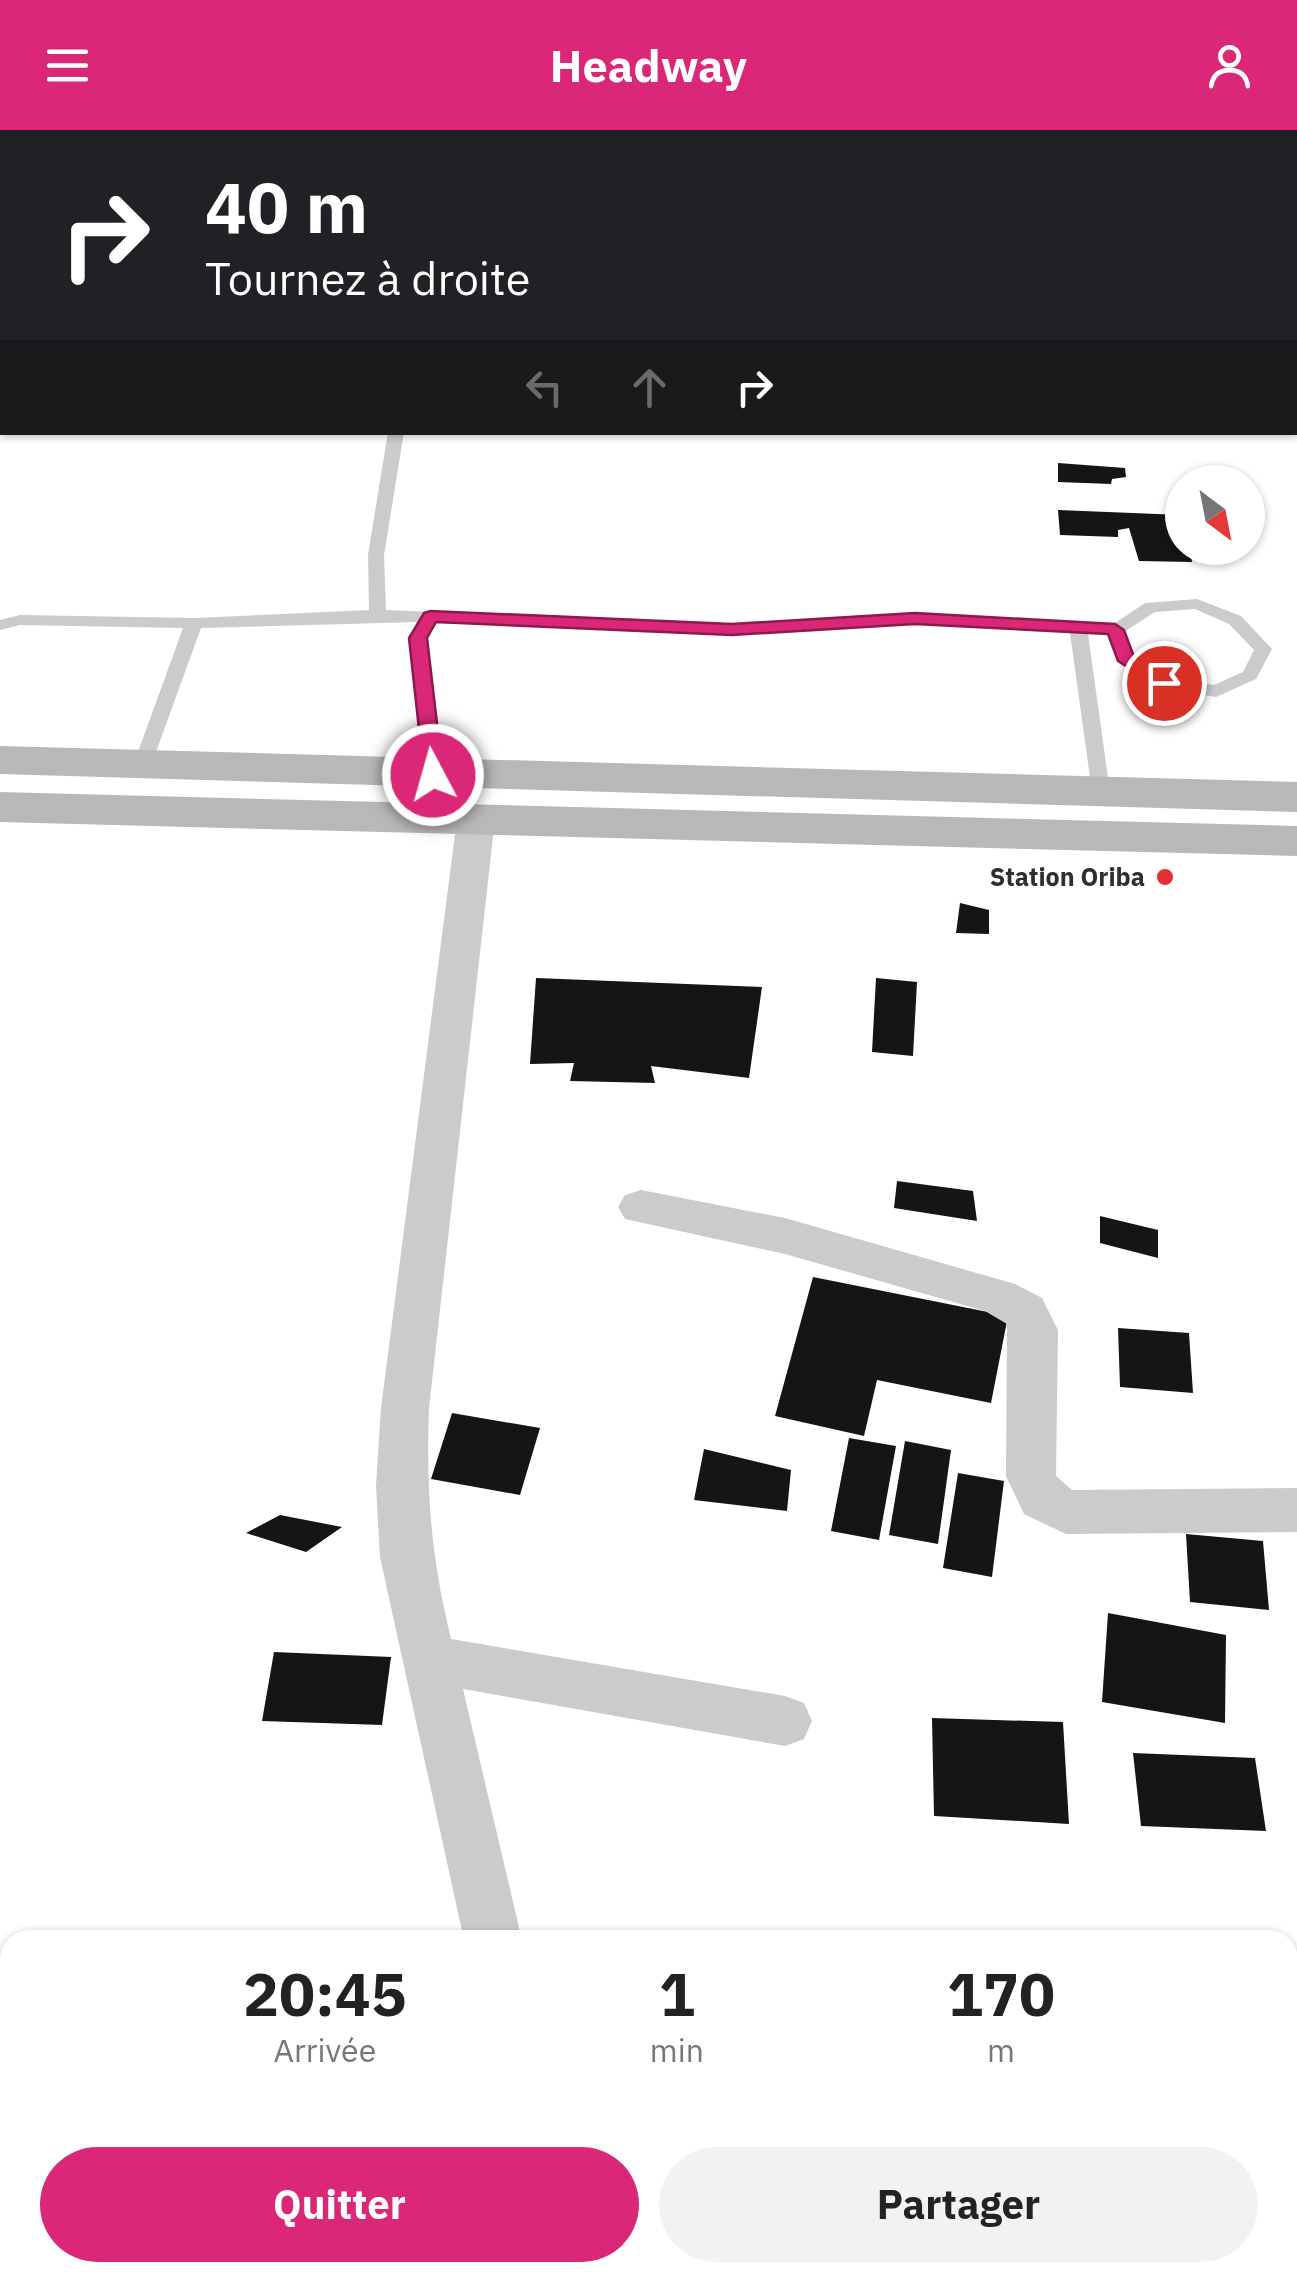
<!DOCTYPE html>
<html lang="fr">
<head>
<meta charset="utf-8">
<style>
	body { margin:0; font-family:"IBM Plex Sans",sans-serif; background:#f2f2f2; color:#222; height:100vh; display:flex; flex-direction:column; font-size:38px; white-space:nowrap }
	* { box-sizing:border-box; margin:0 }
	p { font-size:32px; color:#767676 }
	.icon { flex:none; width:55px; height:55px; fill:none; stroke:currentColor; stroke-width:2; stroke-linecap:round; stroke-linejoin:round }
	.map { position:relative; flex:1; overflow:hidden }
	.drawer { position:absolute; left:0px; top:1800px; width:1298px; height:352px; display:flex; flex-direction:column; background:#fff; border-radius:30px 30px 0 0; box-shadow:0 2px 8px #0004 }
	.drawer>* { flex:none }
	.banner { position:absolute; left:0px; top:0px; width:1298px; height:305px; box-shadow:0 2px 8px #0004; background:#202124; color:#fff; overflow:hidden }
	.needle { width:65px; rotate:148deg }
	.buttons { position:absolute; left:1165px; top:335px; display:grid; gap:20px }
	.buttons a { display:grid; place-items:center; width:100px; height:100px; border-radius:50%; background:#fff; box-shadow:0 2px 8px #0004; font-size:50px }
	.pin { position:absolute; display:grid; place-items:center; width:85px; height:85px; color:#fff; margin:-42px; border:5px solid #fff; border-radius:50%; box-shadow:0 2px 10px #0007 }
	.me { position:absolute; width:110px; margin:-55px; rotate:354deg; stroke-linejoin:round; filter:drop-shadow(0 0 8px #0008) }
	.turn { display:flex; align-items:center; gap:35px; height:210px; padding:0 40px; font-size:45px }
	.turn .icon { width:130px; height:130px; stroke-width:2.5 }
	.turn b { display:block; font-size:70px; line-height:85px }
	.lanes { display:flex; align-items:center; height:95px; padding:0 40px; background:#0003; justify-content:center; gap:50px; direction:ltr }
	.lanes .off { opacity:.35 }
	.eta { display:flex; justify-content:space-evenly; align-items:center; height:170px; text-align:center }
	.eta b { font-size:60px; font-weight:800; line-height:70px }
	.action { display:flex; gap:20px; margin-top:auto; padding:20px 40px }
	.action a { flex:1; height:115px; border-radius:60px; background:#db2777; color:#fff; font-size:40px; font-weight:800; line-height:115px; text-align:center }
	.action a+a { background:#f2f2f2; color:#222 }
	header { display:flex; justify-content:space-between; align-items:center; height:130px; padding:0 40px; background:#db2777; color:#fff; font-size:45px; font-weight:800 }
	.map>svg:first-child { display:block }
	.building { fill:#151515 }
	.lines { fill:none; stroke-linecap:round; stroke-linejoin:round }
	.path { stroke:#cbcbcb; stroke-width:4; stroke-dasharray:4 4; stroke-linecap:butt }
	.service { fill:#cbcbcb; fill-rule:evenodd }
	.minor { fill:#cbcbcb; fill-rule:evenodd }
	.secondary { fill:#b8b8b8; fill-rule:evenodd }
	.route { fill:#db2777; stroke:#8e194d; stroke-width:2.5 }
	.poi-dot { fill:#e72e32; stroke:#fff; stroke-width:4 }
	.labels { text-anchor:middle; stroke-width:10; stroke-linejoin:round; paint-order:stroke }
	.poi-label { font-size:25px; font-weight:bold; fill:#2e2e2e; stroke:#fff; text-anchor:end }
</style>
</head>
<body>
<header><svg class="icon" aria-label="menu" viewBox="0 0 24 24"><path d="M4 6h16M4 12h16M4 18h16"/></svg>Headway<svg class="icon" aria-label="person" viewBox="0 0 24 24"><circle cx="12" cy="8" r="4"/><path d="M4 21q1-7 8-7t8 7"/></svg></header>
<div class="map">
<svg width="1297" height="2151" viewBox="0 0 1297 2151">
	<rect width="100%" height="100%" fill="#fff"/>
	<path class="building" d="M1058,333l67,5 1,9 -14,2 -1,5 -53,-2z
		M1058,380l124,5v33h8l2,14 -53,-1 -10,-33 -11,2v7l-58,-2z
		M960,773l29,7v24l-33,-1z
		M536,848l226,9 -13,91 -98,-12 4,17 -85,-2 4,-18 -44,1z
		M876,848l41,4 -4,74 -41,-4z
		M897,1051l76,10 4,30 -83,-13z
		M1100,1086l58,14v28l-58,-15z
		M813,1147l195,39 -17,87 -114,-23 -13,56 -89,-20z
		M1118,1198l71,5 4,60 -73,-6z
		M452,1283l88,15 -20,67 -89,-16z
		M849,1308l47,8 -17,94 -48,-9z
		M905,1311l46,9 -13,94 -49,-9z
		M704,1319l87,21 -4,41 -93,-11z
		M958,1343l46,8 -12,96 -49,-9z
		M280,1385l62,12 -36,25 -60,-19z
		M1186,1404l77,7 6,69 -79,-8z
		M1108,1483l118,22 -1,88 -123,-21z
		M274,1522l117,5 -9,68 -120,-4z
		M932,1588l131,4 6,102 -135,-8z
		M1133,1623l122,5 11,73 -125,-5z"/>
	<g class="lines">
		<path class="path" d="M55,0l5,2
			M194,2l16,-2"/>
		<path class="service" d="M0,212h2v8h-2z
			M388,302h16l-20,123 2,55 345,14 184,-10 197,11 33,-22 52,-4 44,17 31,33 -16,30 -40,18 -58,-10 -39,-26 -11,-26 -20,-1 22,158 -9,6 -9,-6 -22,-159 -155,-9 -184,10 -295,-11 -9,15 15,137 -9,6 -9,-6 -15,-137 10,-16 -218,6 -49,135 -9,6 -9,-6 49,-135 -163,-3 -20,5v-10l20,-5 174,3 175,-8 -1,-55zM1195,479l34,15 25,26 -11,22 -29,13 -45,-7 -36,-24 -9,-22 31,-20z"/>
		<path class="minor" d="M826,0h32l1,2h-31z
			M890,0h26v2h-26z
			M1295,70h2v17h-2z
			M476,677l14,3 5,9 -66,589c-3,87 2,147 22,231l334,57 19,7 8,18 -8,18 -19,7 -322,-57 59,251h-58l-84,-383 -4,-71 5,-78 76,-589 5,-9z
			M641,1060l144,28 230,66 27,14 16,32 -2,146 16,14 225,-2v44l-231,2 -42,-20 -18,-38 1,-152 -22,-13 -200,-57 -160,-35 -7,-12 7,-12z
			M570,2142h64l2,9h-64z"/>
		<path class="secondary" d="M0,616l1297,36v30l-1297,-38z
			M0,662l1297,34v30l-1297,-34z"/>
	</g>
	<path class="route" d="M430,481l302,13 183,-11 200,11 9,6 9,24 40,29 -15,4 -40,-26 -10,-27 -193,-10 -183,11 -296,-13 -9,16 16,137 -10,6 -9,-6 -15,-137 15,-25z"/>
	<circle class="poi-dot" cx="1165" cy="747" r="10"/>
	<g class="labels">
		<g class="poi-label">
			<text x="1145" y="756">Station Oriba</text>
		</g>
	</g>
</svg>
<div class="buttons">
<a><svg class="needle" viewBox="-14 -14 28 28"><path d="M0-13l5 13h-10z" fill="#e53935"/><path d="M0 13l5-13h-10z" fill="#767676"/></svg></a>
</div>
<div class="pin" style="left:1164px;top:553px;background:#d93025"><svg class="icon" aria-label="arrive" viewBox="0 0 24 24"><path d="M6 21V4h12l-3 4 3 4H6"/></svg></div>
<svg class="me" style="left:433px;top:645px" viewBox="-20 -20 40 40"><circle r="17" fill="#db2777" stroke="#fff" stroke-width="3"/><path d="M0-11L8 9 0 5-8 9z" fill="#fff"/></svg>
<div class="banner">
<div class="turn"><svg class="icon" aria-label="right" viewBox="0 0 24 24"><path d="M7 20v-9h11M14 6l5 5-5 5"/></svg><div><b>40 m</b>Tournez à droite</div></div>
<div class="lanes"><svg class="icon off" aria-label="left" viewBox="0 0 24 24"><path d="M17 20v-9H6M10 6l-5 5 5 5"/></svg><svg class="icon off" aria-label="ahead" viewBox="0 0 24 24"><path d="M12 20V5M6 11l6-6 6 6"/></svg><svg class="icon" aria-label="right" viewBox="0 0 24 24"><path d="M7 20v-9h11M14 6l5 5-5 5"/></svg></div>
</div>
<section class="drawer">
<div class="eta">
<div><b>20:45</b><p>Arrivée</p></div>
<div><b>1</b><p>min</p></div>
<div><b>170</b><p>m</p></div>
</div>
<div class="action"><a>Quitter</a><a>Partager</a></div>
</section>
</div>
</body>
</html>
